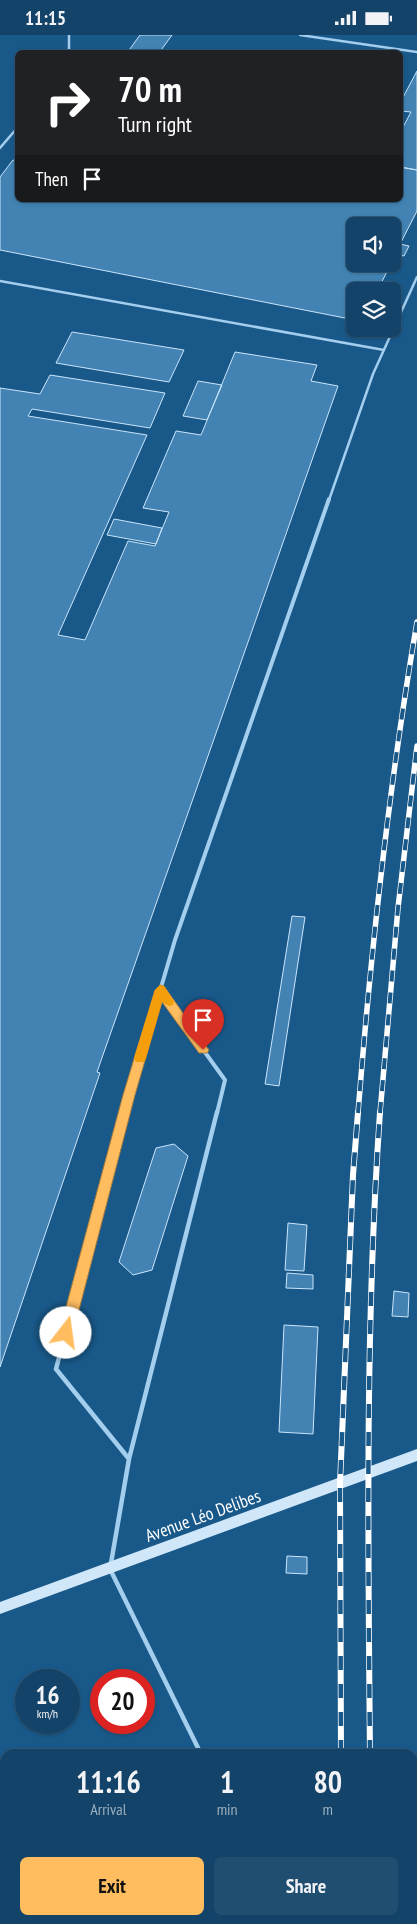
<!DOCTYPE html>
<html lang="en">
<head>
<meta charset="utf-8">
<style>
	body { margin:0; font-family:"PT Sans Narrow",sans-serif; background:#204e71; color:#f1f3f6; height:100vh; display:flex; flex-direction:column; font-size:19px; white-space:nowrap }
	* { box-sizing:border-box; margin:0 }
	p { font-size:16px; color:#9db0c0 }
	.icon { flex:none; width:28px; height:28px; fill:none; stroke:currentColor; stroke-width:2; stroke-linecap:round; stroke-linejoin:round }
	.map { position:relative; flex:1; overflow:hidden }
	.drawer { position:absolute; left:0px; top:1714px; width:418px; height:176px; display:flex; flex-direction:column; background:#134368; border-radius:15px 15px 0 0; box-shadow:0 1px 4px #0004,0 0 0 1px #325c7c }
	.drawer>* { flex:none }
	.top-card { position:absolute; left:15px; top:15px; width:388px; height:152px; border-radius:8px; box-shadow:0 1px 4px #0004,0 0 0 1px #325c7c; background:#202124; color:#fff; overflow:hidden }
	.tools { position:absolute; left:346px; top:182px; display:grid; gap:10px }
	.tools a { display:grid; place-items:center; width:55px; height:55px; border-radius:8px; background:#134368; box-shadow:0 1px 4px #0004,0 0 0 1px #325c7c; font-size:25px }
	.speed { position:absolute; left:15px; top:1634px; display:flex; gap:10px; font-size:25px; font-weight:700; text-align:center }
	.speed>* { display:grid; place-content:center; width:65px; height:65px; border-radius:50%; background:#134368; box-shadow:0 1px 4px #0004,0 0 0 1px #325c7c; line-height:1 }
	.speed small { font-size:12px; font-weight:400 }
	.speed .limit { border:8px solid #d22; background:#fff; color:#111 }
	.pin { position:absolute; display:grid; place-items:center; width:42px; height:42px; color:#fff; margin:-51px -21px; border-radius:50% 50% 50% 0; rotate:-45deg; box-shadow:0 0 5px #0007 }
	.pin .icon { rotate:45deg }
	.me { position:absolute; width:55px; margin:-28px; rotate:15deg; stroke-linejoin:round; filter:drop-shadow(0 0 4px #0008) }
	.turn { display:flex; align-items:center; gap:18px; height:105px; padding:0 20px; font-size:22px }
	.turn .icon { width:65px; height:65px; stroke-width:2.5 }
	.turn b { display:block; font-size:35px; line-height:42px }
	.then { display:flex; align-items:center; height:48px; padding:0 20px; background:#0003; gap:10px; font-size:19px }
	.eta { display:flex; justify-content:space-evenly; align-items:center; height:85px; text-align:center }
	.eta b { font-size:30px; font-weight:800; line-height:35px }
	.action { display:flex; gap:10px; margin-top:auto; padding:10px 20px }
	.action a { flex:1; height:58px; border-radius:8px; background:#ffbd60; color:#111; font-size:20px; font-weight:800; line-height:58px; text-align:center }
	.action a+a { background:#204e71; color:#f1f3f6 }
	.status { display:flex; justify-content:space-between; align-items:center; height:35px; padding:0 25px; background:#134368; direction:ltr }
	.status svg { height:14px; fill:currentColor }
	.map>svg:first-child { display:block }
	.building { fill:#4283b3; stroke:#c9e5fa }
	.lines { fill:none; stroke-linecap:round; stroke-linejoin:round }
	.service-far2 { stroke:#a3ceed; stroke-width:2.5 }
	.service-far1 { stroke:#a3ceed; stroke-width:4 }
	.service { stroke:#a3ceed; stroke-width:4.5 }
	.secondary { fill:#d0e7fa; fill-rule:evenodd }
	.rail-far1-casing { stroke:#fff; stroke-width:5.5 }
	.rail-casing { stroke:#fff; stroke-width:6 }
	.rail-far1 { stroke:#19598a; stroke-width:4; stroke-dasharray:11; stroke-linecap:butt }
	.rail { stroke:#19598a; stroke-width:4.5; stroke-dasharray:14; stroke-linecap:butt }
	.route { fill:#ffbd60; stroke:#a67b3e }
	.slow { fill:#f59e0b }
	.labels { text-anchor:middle; stroke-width:4.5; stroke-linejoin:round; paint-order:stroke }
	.near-street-label { font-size:18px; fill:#fff; stroke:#19598a }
</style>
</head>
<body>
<div class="status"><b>11:15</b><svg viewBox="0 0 49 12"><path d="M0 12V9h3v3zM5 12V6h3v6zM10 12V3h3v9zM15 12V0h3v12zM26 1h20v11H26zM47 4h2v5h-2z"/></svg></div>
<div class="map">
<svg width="417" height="1889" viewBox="0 0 417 1889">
	<rect width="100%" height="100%" fill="#19598a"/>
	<path class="building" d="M140,0h32l-13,18h-32z
		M417,36v99l-17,-3v-39l2,1 9,-17 -11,-1v-8z
		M13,125l5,1v39h382v-33l17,3v41l-25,49v-34h-37v38h36l-14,27h-22v29l-355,-70v-73z
		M400,209l9,2 -5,10 -9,-2z
		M72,297l112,18 -15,32 -113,-19z
		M235,317l82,13 -6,16 27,5 -241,686 3,1 -100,294v-979l40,6 10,-19 115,18 -15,35 -118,-19 -4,7 119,19 -89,200 27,5 43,-99 27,5 14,-34 -26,-4 33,-77 25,4z
		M198,346l24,4 -15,35 -24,-4z
		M114,484l48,9 -6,16 -49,-9z
		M292,881l13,1 -26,169 -14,-2z
		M174,1109l14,12 -36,114 -19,5 -14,-13 37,-114z
		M288,1188l19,2 -3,46 -19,-1z
		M287,1238l26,2v14l-27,-1z
		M394,1256l15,2 -1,24 -16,-1z
		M284,1290l34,2 -5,107 -34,-2z
		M287,1521l20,1v17l-21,-1z"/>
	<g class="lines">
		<path class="service-far2" d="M69,0v18
			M300,0l117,17
			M0,113l18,-21
			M0,246l384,69
			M329,465l44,-126 44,-97"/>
		<path class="service-far1" d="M160,955l65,90 -8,33
			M124,1078l51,-173 154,-441"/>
		<path class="service" d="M124,1077l-68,257 73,90 -19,110 91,185
			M129,1424l88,-347
			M187,1889l2,-4"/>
		<path class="secondary" d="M417,1414v12l-417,153v-12z"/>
		<g class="rail-far1-casing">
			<path id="rail-far1" d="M358,1078c13,-164 31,-328 59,-491
				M380,1078l18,-205 19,-162"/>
		</g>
		<g class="rail-casing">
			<path id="rail" d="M341,1719l-1,-270 13,-309 5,-63
				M370,1719c-2,-214 -5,-428 10,-642
				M344,1885v4
				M373,1885v4"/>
		</g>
		<use href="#rail-far1" class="rail-far1"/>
		<use href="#rail" class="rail"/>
	</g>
	<path class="route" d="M160,950l4,1 45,64 -2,3h-8l-37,-51 -27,93 -62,238 -2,4 -5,2 -5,-2 -2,-4 64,-238 32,-105z"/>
	<path class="slow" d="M160,950l4,1 10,16 -1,3 -4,1 -7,-4 -16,56 -2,4h-8l-2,-4 21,-68z"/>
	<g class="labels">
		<g class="near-street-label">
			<text transform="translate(203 1481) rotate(-20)" y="6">Avenue Léo Delibes</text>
		</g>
	</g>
</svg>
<div class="tools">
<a><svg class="icon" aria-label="sound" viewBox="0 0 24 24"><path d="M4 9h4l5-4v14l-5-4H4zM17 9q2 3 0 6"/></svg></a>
<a><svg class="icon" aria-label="layers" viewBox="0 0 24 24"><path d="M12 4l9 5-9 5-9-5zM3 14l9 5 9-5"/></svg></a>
</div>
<div class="speed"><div>16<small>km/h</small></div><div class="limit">20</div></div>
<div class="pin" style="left:203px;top:1015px;background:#d93025"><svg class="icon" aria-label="arrive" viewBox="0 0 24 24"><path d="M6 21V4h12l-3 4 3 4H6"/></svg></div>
<svg class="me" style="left:66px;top:1298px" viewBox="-20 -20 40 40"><circle r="19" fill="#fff"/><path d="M0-13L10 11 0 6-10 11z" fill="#ffbd60"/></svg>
<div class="top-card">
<div class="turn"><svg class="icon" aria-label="right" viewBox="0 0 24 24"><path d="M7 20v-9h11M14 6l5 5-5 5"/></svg><div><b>70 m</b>Turn right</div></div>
<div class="then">Then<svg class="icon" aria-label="arrive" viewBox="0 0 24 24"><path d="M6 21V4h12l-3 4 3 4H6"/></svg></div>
</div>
<section class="drawer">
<div class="eta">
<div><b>11:16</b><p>Arrival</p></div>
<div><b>1</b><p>min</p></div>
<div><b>80</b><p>m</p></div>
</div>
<div class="action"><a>Exit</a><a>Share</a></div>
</section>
</div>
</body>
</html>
